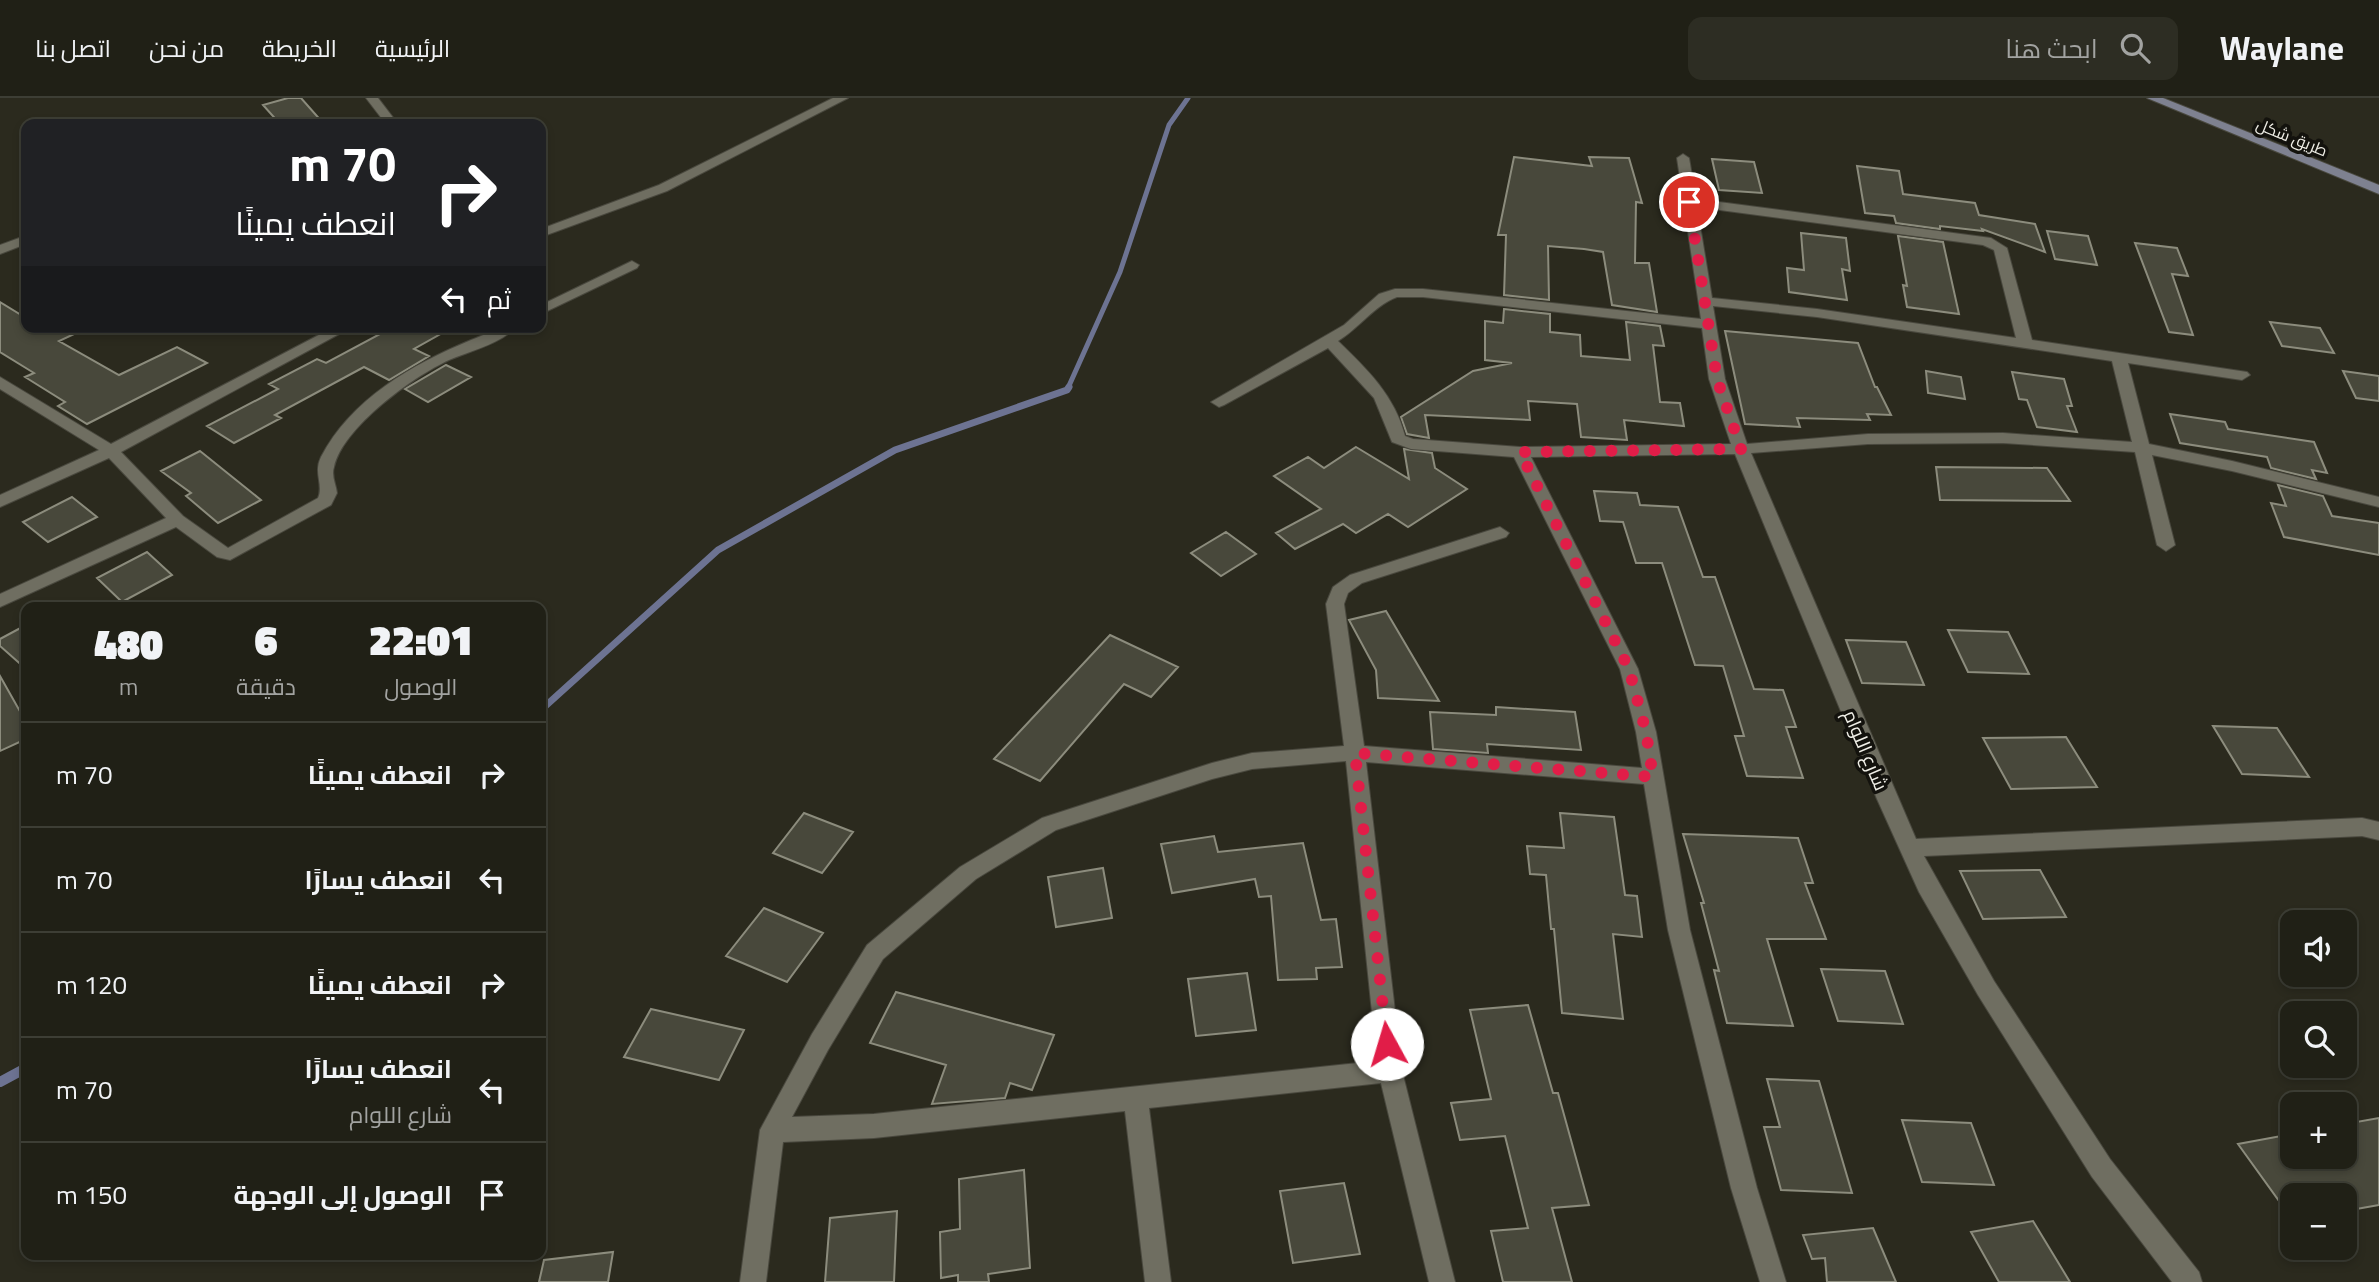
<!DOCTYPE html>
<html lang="ar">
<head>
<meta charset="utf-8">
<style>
	body { margin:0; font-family:"Titillium Web",Cairo,sans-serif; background:#2d2d23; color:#f1f3f6; direction:rtl; height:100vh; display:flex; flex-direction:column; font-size:26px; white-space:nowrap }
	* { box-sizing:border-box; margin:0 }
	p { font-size:23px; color:#a2a3a1 }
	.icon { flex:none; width:38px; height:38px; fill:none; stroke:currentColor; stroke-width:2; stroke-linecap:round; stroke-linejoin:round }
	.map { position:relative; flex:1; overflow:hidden; direction:ltr }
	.sheet { position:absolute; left:21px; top:504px; width:525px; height:658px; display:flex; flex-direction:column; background:#202016; border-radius:14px; box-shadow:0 4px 10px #0003,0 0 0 2px #3d3e35; direction:rtl }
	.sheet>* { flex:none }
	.guide { position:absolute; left:21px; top:21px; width:525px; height:214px; border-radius:14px; box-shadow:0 4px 10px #0003,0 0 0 2px #3d3e35; direction:rtl; background:#202124; color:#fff; overflow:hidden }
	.buttons { position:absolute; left:2280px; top:812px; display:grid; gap:14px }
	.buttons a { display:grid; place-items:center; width:77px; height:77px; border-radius:14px; background:#202016; box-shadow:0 4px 10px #0003,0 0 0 2px #3d3e35; font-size:35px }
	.pin { position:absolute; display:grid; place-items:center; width:60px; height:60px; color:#fff; margin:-30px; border:4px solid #fff; border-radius:50%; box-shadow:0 2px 7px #0007 }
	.me { position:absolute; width:77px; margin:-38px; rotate:354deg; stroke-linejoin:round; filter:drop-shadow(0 0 5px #0008) }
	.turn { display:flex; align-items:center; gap:24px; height:147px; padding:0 35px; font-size:32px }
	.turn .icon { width:91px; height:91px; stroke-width:2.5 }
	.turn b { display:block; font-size:49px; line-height:60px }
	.then { display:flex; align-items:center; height:66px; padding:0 35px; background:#0003; gap:14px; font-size:26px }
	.eta { display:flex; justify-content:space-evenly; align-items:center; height:119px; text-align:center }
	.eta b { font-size:42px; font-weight:800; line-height:49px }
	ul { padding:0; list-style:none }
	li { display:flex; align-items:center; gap:21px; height:105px; padding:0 35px; border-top:2px solid #3d3e35 }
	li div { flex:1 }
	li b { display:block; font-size:26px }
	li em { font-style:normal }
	header { display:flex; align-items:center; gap:42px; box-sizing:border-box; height:98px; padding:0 35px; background:#202016; border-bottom:2px solid #3d3e35 }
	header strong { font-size:33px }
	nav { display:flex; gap:38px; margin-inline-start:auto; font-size:24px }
	.search { width:490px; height:63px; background:#2d2d23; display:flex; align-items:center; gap:18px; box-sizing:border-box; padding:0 24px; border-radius:14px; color:#a2a3a1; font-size:26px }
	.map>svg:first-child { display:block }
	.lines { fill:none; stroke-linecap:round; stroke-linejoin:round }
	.stream-far2 { stroke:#6d7392; stroke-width:5 }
	.stream-far1 { stroke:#6d7392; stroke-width:7 }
	.stream { stroke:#6d7392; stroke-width:10 }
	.building { fill:#48483b; stroke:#8c8c7d; stroke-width:2 }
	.minor-casing { stroke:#49483e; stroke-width:2 }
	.secondary-casing { stroke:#49483e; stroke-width:2 }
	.minor { fill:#6f6e61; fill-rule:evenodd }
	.secondary { fill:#7e8190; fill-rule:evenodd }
	.route { stroke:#e11d48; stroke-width:12; stroke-dasharray:0 21.6 }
	.labels { text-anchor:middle; stroke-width:7; stroke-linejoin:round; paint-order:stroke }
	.far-street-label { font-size:16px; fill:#f0efe7; stroke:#13120d }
	.street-label { font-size:19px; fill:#f0efe7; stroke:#13120d }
</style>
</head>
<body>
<header>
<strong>Waylane</strong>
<div class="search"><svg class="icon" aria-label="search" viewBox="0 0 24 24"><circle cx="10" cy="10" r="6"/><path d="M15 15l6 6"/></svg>ابحث هنا</div>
<nav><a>الرئيسية</a><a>الخريطة</a><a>من نحن</a><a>اتصل بنا</a></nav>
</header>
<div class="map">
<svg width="2379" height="1184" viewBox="0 0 2379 1184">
	<rect width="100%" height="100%" fill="#2b2a1e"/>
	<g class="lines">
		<path class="stream-far2" d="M1068,290l52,-116 49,-147 19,-27"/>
		<path class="stream-far1" d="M541,612l177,-160 177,-100 172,-60 2,-3"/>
		<path class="stream" d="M0,984l26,-14"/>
	</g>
	<path class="building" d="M288,0h13l23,26h-44l-17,-19z
		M1514,59l78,9 -3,-9 40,1 13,45 -6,-1 -1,61h14l8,49 -45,-7 -9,-53 -19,-3 -36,-3 1,54 -45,-5 2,-60h-8z
		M1712,61l42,3 8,31 -43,-3z
		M1857,68l42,5 4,23 72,9 4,12 56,9 10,28 -63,-23 1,2 -43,-5v3l-44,-6 -2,-7 -29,-3z
		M2047,133l41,5 9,29 -42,-6z
		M1801,135l45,5 4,33 -8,-2 5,31 -58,-8 -2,-24 17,2z
		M1898,138l45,6 16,72 -52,-7 -4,-22 4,1z
		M2135,145l42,5 11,28 -16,-2 21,61 -24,-3z
		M0,204l26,16v9h63l-30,14 60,34 58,-28 30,16 -120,61 -29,-18 7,-4 -40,-25 9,-4 -34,-21z
		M1504,211l46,5v18l30,3 1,21 49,4 -4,-38 34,4 4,20 -11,-1 7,57 20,1 4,23 -60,-6 3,20 -46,-3 -4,-33 -49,-3 2,19 -105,-5 4,23 -22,-4 -6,-17 72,-46 39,-8 -27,-3v-39l18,2z
		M2270,224l50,6 14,25 -52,-7z
		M393,229h60l-39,22 15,7 -40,24 -25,-13 -89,48 6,3 -47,25 -27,-17 71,-37 -9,-5 48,-25 9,4z
		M1725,233l133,12 17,44h2l14,28 -24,-1 3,6 -73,-2 3,9 -55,-3z
		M446,267l25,12 -43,25 -23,-13z
		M1926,273l35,6 4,22 -37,-6z
		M2343,273l36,5v25l-23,-3z
		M2012,274l52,7 8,27h-5l10,26 -40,-5 -10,-27 -8,-1z
		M2170,316l55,8 3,7 86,13 13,31 -15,-3 4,9 -45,-11 -4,-11 -87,-14z
		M1356,349l53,32 -5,-30 28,4 3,15 32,21 -59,38 -20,-13 -32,19 -13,-9 -48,25 -19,-16 45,-24 -47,-33 34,-19 16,11z
		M200,353l61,49 -43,23 -32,-27 5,-3 -30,-22z
		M1936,369l111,1 23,33 -130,-1z
		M2278,387l45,11 9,20 47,7v32l-95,-18 -13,-34 15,3z
		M1594,393l43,2 3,12 38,2 25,70h12l39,112 29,1 13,37h-10l17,51 -56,-2 -12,-40h9l-21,-70 -28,-1 -33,-102h-26l-13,-41 -23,-1z
		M72,399l25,20 -49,25 -25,-20z
		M1226,434l30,22 -35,22 -30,-23z
		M147,454l25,23 -50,27 -25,-24z
		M1386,513l53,90 -61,-3 -2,-28 -27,-50z
		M26,527v44l-26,-23v-7z
		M1948,532l60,2 21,42 -61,-2z
		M1110,537l68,32 -27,30 -27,-13 -84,97 -46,-22z
		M1846,542l60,2 18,43 -62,-2z
		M0,578l26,46v17l-26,12z
		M1496,609l79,5 6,38 -94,-6 1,9 -55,-4 -3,-37 66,3z
		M2213,628l64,2 32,49 -67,-3z
		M2066,639l31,50 -86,2 -28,-51z
		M804,715l49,19 -31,41 -49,-20z
		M1560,715l54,4 11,78 12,1 5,41 -29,-3 10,85 -61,-6 -8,-84h-3l-5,-54 -16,-1 -3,-28 37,2z
		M1683,736l115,4 15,45h-8l21,56h-59l26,87 -66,-3 -13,-53 5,1 -18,-68h3z
		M1214,738l4,16 85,-9 18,77 15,-1 6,48 -26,1 1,11 -39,1 -7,-84 -12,1 -4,-18 -83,14 -11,-49z
		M1103,770l9,50 -56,9 -8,-50z
		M2040,772l26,47 -83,2 -23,-48z
		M764,810l59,25 -36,49 -61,-26z
		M1821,871l64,2 18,53 -65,-3z
		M1247,875l9,57 -60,6 -8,-57z
		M896,894l158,43 -22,55 -22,-7 -5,15 -73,6 14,-39 -76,-22z
		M1528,907l25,88h5l31,112 -37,3 20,74h-69l-12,-51 37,-3 -23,-92 -45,4 -9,-37 40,-4 -21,-89z
		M651,911l93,21 -25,50 -95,-23z
		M1767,981l52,2 33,112 -71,-3 -17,-63h16z
		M2379,1020v87l-34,6v-16h-53v24l-54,-75 54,-10v23h53v-33z
		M1902,1022l69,3 23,62 -72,-3z
		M1024,1072l6,98 -42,6 1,8h-31v-7l-17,3 -1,-46 20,-3 -1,-50z
		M1344,1085l16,71 -67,9 -13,-72z
		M897,1113l-3,71h-69l5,-64z
		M2033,1123l37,61h-71l-28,-50z
		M1873,1130l23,54h-69l-2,-24 -13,1 -9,-24z
		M613,1154l-5,30h-69l5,-22z"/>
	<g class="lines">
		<g class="minor-casing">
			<path id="minor" d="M366,0h12l20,26h-12z
				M833,0h15l-181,93 -126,46v-8l118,-44z
				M1683,56l6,4 7,41 295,39 16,10 25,92 215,32 3,3 -8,5 -114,-17 21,81 83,17 147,36v10l-147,-36 -80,-16 23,90 -9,6 -9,-6 -22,-93 -132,-9 -135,1 -117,9 165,386 446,-21 17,4v18l-17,-4 -438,20 70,125 116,178 89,113 3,10h-30l-80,-105 -114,-182 -59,-103 -42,-93 -142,-345 -204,3 107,212 18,63 34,198 67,258 29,94h-26l-29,-94 -63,-258 -24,-146 -278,-22 36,309 53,211h-26l-48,-199 -232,25 22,174h-26l-20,-171 -251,27 -91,4 -17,140h-26l20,-152 52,-96 55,-89 93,-78 82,-49 170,-55 40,-10 92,-7 -18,-142 7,-17 17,-12 150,-48 9,6 -3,4 -144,46 -14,10 -4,11 20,142 278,22 -6,-36 -16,-63 -106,-212 -103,-8 -19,-7 -18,-44 -46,-50 -104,57 -5,2 -8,-5 133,-77 35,-31 16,-5h28l278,30 -24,-161zM1697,109l286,38 11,5 22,88 -199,-29 -105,-11zM1397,199h26l279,31 7,51 22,65 -211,3 -107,-8 -8,-3c-10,-40 -38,-67 -67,-95 20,-12 37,-36 59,-44zM1713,208l104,11 295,44 20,81 -129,-9 -135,1 -121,10 -22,-65zM1346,663l31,300 -503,53 -82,3 36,-67 55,-91 93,-80 80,-49 156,-51 40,-10z
				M22,139l4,1v6l-26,10v-9z
				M632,163l7,4 -2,3 -96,46v-9z
				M334,229h18l-231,125 62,64 45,32 90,-50c6,-13 -5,-25 3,-41 30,-58 92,-93 150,-117 16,-6 27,-13 45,-13 -16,17 -46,24 -67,33 -35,16 -106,67 -115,107 -3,9 2,17 3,26l-6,12 -101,55 -13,-3 -41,-30 -176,80v-13l166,-76 -57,-60 -109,49v-12l99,-45 -99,-61v-12l111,67z"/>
		</g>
		<g class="secondary-casing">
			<path id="secondary" d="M2147,0h16l216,87v9z"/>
		</g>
		<use href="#minor" class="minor"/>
		<use href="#secondary" class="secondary"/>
	</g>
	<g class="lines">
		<path class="route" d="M1387,946l-32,-291 298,24 -7,-45 -17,-63 -109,-217 221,-3 -24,-70 -28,-177"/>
	</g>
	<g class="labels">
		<g class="far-street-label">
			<text transform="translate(2292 39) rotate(22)" y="6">طريق شكل</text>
		</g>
		<g class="street-label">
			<text transform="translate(1866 652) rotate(67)" y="7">شارع اللوام</text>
		</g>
	</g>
</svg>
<div class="buttons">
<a><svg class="icon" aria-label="sound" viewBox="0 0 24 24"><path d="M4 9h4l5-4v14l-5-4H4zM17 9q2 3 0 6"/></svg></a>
<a><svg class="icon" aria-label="search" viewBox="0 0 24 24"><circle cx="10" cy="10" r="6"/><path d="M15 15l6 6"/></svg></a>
<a>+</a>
<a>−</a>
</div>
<div class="pin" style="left:1689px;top:104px;background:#d93025"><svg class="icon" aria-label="arrive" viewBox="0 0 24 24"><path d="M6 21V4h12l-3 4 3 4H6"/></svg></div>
<svg class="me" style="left:1387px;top:946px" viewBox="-20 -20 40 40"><circle r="19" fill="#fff"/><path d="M0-13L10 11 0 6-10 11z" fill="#e11d48"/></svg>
<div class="guide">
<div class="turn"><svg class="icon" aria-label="right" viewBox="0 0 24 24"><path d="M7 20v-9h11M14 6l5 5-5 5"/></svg><div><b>70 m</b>انعطف يمينًا</div></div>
<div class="then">ثم<svg class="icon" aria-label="left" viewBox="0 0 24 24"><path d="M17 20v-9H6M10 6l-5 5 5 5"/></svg></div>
</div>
<section class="sheet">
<div class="eta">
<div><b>22:01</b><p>الوصول</p></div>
<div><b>6</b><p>دقيقة</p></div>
<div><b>480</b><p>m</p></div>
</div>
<ul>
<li><svg class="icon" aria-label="right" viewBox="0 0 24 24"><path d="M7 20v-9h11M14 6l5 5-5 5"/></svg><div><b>انعطف يمينًا</b></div><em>70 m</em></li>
<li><svg class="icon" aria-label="left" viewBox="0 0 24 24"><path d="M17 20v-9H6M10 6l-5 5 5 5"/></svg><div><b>انعطف يسارًا</b></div><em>70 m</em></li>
<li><svg class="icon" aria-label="right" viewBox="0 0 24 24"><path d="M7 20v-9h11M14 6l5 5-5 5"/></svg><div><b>انعطف يمينًا</b></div><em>120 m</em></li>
<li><svg class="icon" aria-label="left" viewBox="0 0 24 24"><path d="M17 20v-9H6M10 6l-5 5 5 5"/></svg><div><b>انعطف يسارًا</b><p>شارع اللوام</p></div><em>70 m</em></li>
<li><svg class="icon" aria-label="arrive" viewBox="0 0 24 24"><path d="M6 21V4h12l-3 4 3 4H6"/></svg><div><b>الوصول إلى الوجهة</b></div><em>150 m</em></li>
</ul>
</section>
</div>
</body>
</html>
